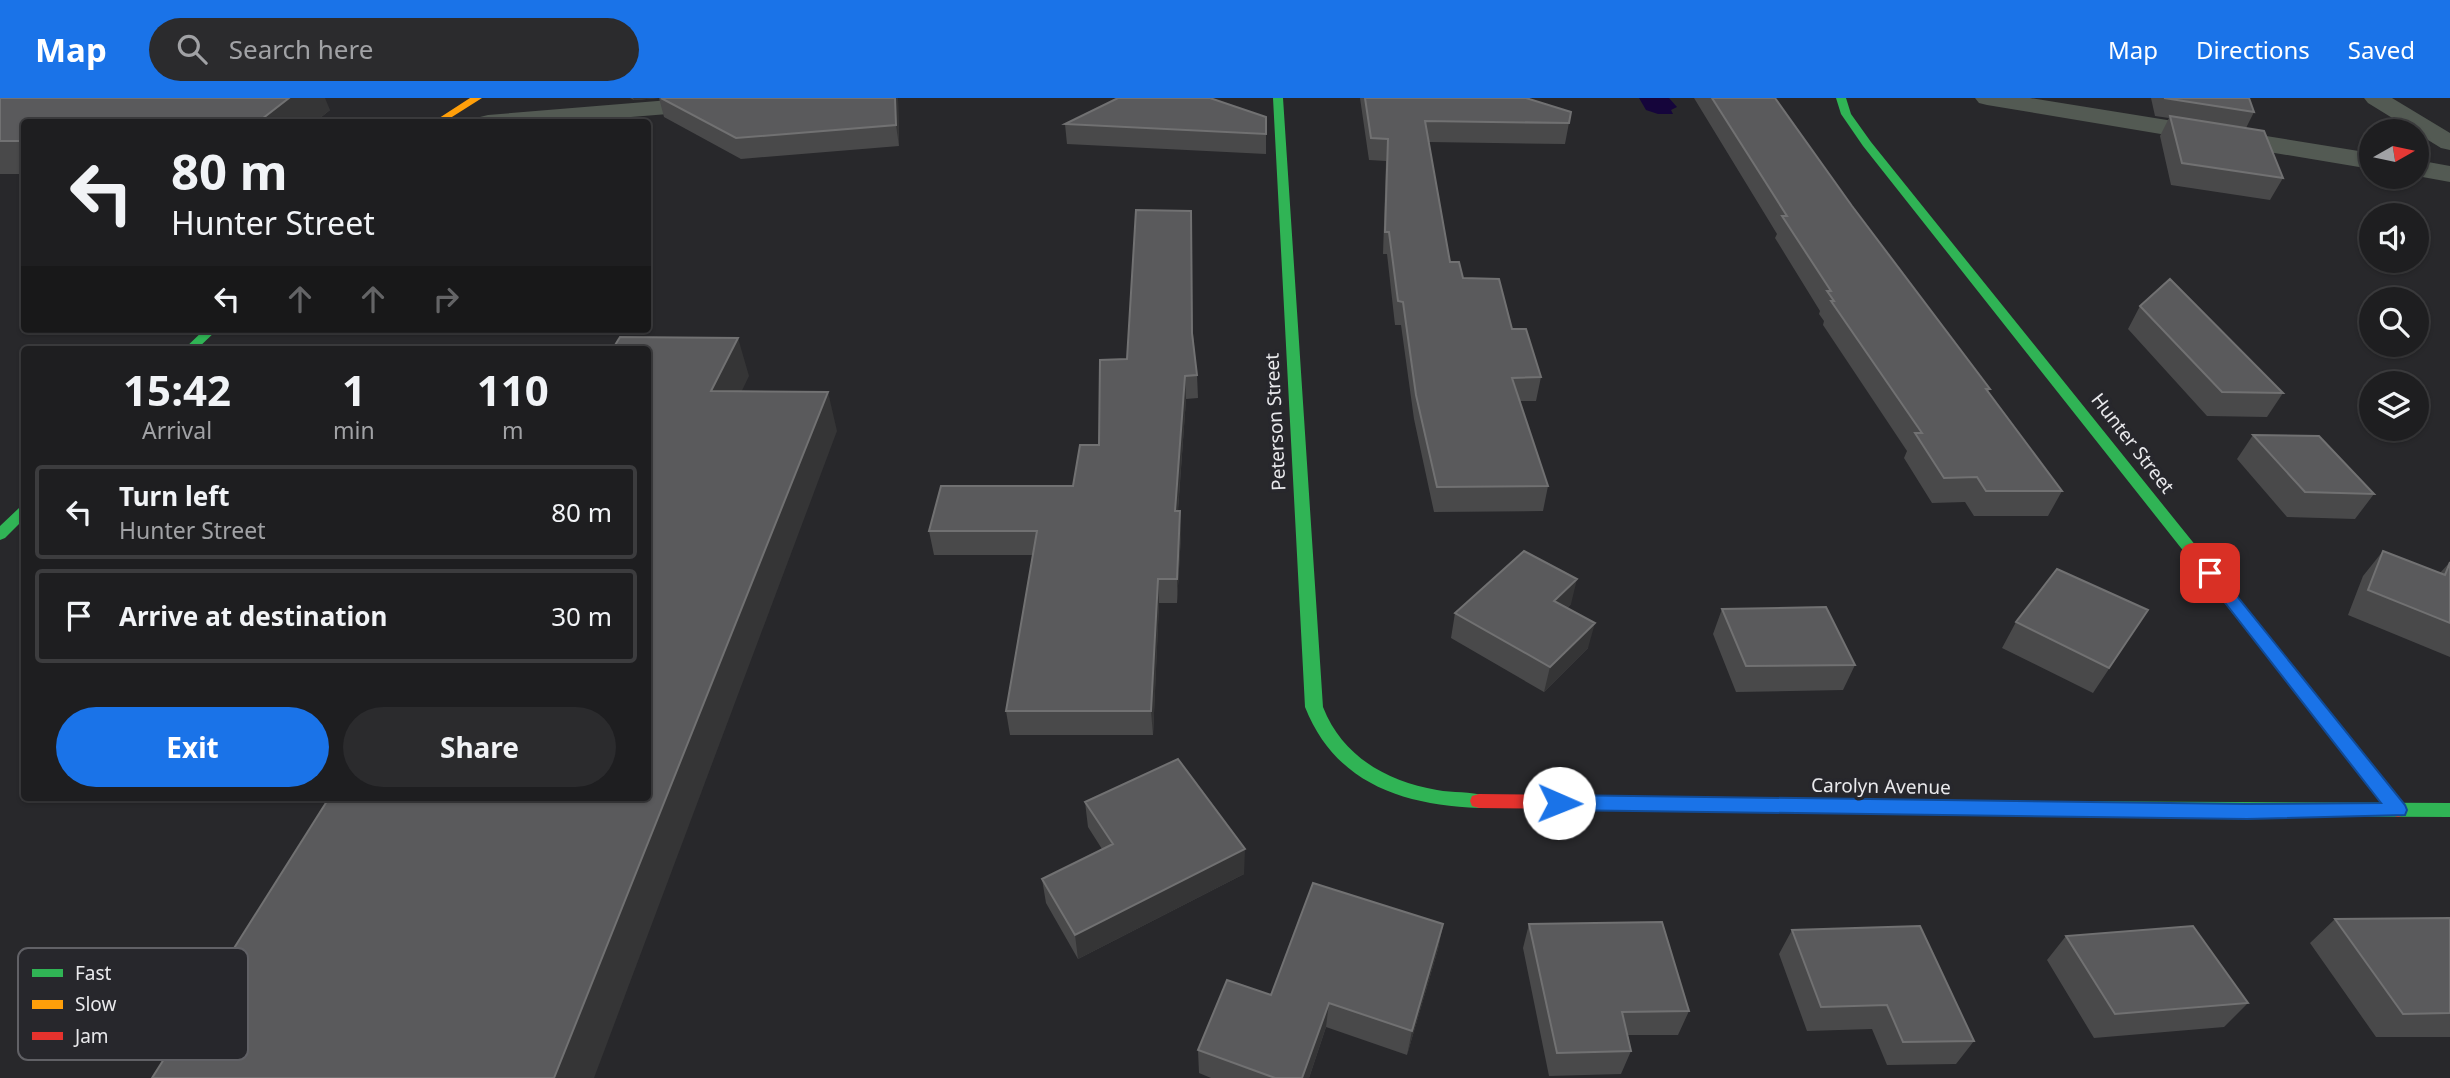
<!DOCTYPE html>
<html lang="en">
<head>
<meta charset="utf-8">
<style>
	body { margin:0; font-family:"Noto Sans",sans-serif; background:#2b2b2d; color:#f1f3f6; height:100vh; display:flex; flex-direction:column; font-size:26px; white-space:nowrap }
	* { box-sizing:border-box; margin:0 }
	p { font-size:23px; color:#a1a2a5 }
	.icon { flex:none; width:38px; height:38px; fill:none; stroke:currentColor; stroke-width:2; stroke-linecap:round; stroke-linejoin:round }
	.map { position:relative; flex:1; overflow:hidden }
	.side { position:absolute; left:21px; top:248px; width:630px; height:455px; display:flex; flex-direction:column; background:#1e1e20; border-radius:7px; box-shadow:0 2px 5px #0004,0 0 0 2px #3c3c3e }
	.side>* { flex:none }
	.banner { position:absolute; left:21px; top:21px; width:630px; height:214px; border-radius:7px; box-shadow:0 2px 5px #0004,0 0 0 2px #3c3c3e; background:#1e1e20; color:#f1f3f6; overflow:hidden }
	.needle { width:46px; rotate:81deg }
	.tools { position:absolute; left:2359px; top:21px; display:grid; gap:14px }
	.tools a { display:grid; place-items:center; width:70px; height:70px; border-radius:50%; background:#1e1e20; box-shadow:0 2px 5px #0004,0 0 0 2px #3c3c3e; font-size:35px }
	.pin { position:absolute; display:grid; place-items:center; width:60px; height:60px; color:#fff; margin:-30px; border-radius:14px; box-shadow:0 4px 10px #0006 }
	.me { position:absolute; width:77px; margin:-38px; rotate:91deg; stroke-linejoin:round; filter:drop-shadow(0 0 5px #0008) }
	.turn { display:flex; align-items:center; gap:24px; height:147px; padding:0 35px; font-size:32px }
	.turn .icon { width:91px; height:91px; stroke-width:2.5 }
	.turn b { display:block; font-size:49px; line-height:60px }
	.lanes { display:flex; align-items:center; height:66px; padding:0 35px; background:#0003; justify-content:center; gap:35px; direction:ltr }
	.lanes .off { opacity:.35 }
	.eta { display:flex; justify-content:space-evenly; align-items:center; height:119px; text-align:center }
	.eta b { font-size:42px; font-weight:700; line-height:49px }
	.cta { display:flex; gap:14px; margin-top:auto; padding:14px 35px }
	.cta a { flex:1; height:80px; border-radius:42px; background:#1a73e8; color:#fff; font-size:28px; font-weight:700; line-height:80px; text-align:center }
	.cta a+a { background:#2b2b2d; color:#f1f3f6 }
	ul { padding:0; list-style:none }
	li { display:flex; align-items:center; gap:21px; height:94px; margin:0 14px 10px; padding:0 21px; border:4px solid #3c3c3e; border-radius:7px }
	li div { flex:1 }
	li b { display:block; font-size:26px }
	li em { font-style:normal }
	header { display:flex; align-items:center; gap:42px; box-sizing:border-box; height:98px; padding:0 35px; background:#1a73e8; color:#fff }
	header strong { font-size:33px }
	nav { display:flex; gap:38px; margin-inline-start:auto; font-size:24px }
	.search { width:490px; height:63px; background:#2b2b2d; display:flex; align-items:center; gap:18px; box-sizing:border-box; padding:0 24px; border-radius:38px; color:#a1a2a5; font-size:26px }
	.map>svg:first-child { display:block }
	.water { fill:#15053b }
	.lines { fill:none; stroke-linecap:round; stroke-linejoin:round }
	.street { fill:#535a53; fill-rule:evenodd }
	.fast { fill:#30b455; fill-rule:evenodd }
	.slow { fill:#ff9f0a; fill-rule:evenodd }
	.jam { fill:#e5322d; fill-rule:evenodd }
	.wall { fill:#49494a }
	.shaded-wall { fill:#353536 }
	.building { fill:#5a5a5c; stroke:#717172; stroke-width:2 }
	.route { fill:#1a73e8; stroke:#114b97; stroke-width:2 }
	.labels { text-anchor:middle; stroke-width:7; stroke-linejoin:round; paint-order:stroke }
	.street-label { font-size:19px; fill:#e9e9ec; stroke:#27272c }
	.key { fill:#27272c; stroke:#616166; stroke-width:2 }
	.key-label { font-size:19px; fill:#e9e9ec }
</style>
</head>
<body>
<header>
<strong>Map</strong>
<div class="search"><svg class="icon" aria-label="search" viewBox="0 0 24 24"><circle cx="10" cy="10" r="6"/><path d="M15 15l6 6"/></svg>Search here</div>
<nav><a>Map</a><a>Directions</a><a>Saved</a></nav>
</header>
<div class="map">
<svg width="2450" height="980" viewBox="0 0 2450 980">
	<rect width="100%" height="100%" fill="#28282b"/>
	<path class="water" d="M1639,0h30l8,9 -6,3 2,4h-15l-12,-4z"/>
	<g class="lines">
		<path class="street" d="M694,0h98l-4,5 -8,2 -211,17h-93l4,-5 8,-2z
			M1975,0h55l341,55v16l-384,-64 -8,-2z
			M2364,0h28l58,35v17l-9,-2 -73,-45z
			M2417,62l33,6v16l-33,-6z"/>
		<path class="fast" d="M1273,0h10l40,609c19,49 63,74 114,83 16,3 33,1 49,6l2,5 -2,5 -7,2c-77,-3 -144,-25 -174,-101z
			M1836,0h10l5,16 20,28 428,532 2,4 -2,4h-12l-424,-536 -22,-32z
			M205,231h13l-22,21h-13z
			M24,408v13l-19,19 -5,2v-14l19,-18z
			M2007,703l443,2v14l-443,-2 -7,-2 -2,-5 2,-5z"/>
		<path class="slow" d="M470,0h12l-38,24h-11z
			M1726,699l281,4 7,2 2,5 -2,5 -7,2 -281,-4 -7,-2 -2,-5 2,-5z"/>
		<path class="jam" d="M2293,574l6,2 106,131 2,5 -2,5 -7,2 -7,-2 -104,-133 -2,-4 2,-4z
			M1479,696l247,3 7,2 2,5 -2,5 -7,2 -247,-3 -7,-2 -2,-5 2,-5z"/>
	</g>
	<path class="wall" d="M0,0l330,12 -15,12h-291v52h-24z
		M630,0h268l1,48 -158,13 -77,-42 -5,-19 -25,2z
		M1360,0h166l45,14 -6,32 -136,-2 21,120 13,16 49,51 29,48 -5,24h-16l28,85 -5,25 -109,1 -20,-93 -13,-94h-6l-8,-71h-4l3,-93 -17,-1z
		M1694,0h81l77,108 138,183 -2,3 74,99 -14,25h-74l-9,-14 -33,1 -28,-45 3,-7 -84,-126 1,-4 -5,-7 1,-3 -45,-73 2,-4z
		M2151,0h98l5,14 -8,16 37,50 -13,22 -99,-15 -11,-49 9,-18 -14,-2z
		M1065,26l201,10v20l-199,-10z
		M2140,208l143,87 -16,24 -60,-1 -79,-87z
		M1193,237l4,40 1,23 -12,1 -8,112 3,24 -4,68h-18l-6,132h-143l-4,-24 27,-156h-99l-5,-24 144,-45 26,-41 28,-86z
		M2253,337l121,59 -19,25 -68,-2 -50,-58z
		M2383,453l57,22 10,-11v95l-102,-42 15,-39z
		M1571,506l-4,4 21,40 -44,44 -93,-54 4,-25z
		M1722,511l133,56 -12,25 -107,2 -23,-58z
		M2148,512l-55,83 -91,-45 14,-26z
		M1085,704l159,72 -166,85 -32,-56 -4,-24 60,-30 -14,-22z
		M2450,820v119h-74l-66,-94 25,-24z
		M1443,826l-5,25 -31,106 -81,-28 -17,51h-98l-12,-5 -1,-23 73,-55z
		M1529,826l160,87 -11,24h-51l4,16 -10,23 -72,2 -26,-128z
		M1792,832l182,111 -18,23 -69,1 -15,-36 -65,2 -28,-77z
		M2066,838l182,67 -24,24 -130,11 -47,-78z"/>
	<path class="shaded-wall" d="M289,0h36l5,12 -15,12h-57z
		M633,0h26l-25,2z
		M895,0h3l1,48 -3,-21z
		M738,240l11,38 -26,54 -12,-39z
		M1185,278l1,23 -10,136 -1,-24z
		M828,294l9,39 -243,647h-40z
		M1180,413l1,24 -4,68v-24z
		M1158,481l1,24 -6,132 -2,-24z
		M1577,481l-6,25 -23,22 6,-25z
		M1595,525l-7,25 -44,44 6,-25z
		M1245,751l-1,25 -166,85 -3,-24z
		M1443,826l-5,25 -31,106 5,-24z
		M1329,905l-3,24 -17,51h-7z"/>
	<path class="building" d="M0,0h289l-31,24h-234v19h-24z
		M661,0h234l1,27 -160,13z
		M1118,0h92l56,19v17l-201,-10z
		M1365,0h161l45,14 -2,11 -144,-2 25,141h9l4,16 36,1 13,50h14l15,48 -29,1 36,108 -111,1 -21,-92 -13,-93 -5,-1 -9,-69h-4l3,-93 -17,-1z
		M1712,0h63l77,108 138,183h-4l76,102h-76l-9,-14 -33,1 -29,-45h7l-91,-132h3l-7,-10h4l-49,-75h5z
		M2164,0h85l5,14z
		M2170,18l94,15 19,47 -101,-15z
		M1136,112l55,1 1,122 5,42 -12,1 -10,135h5l-3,68h-19l-7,132h-145l31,-180h-108l12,-45h132l7,-41h19l1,-85 27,-1z
		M2170,181l113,114 -61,-1 -82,-86z
		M620,239l118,1 -27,53 117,1 -274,686h-402l177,-280h319v-448h-36z
		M2253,337l66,1 55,58 -69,-2z
		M1524,453l53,28 -23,22 41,22 -45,44 -95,-54z
		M2383,453l62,24 5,-13v61l-82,-33z
		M2057,471l91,41 -39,58 -93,-46z
		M1826,509l29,58 -109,1 -24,-57z
		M1178,661l67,90 -170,86 -33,-56 71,-35 -28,-42z
		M1313,785l130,41 -31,107 -83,-28 -27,75h-27l-77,-28 29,-70 44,15z
		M2450,820v95l-47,1 -68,-95z
		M1662,824l27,89 -67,1 9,39 -74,2 -28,-129z
		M1920,828l54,115 -71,1 -16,-37 -66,2 -29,-77z
		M2193,828l55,77 -133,11 -49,-78z"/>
	<path class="route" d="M2210,470l6,2 189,235 2,5 -2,5 -158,4 -688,-9 -7,-2 -3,-5 3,-6 7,-2 688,9 134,-1 -176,-226 -3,-4z"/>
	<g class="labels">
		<g class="street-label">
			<text transform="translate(1275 324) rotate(-93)" y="7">Peterson Street</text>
			<text transform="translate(2133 345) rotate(52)" y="7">Hunter Street</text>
			<text transform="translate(1881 688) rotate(1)" y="7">Carolyn Avenue</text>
		</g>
	</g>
	<rect x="18" y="850" width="230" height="112" rx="10" class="key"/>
	<rect x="32" y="871" width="31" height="8" fill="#30b455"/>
	<rect x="32" y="902" width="31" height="9" fill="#ff9f0a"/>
	<rect x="32" y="934" width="31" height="8" fill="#e5322d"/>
	<g class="key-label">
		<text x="75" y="882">Fast</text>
		<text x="75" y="913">Slow</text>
		<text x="75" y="945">Jam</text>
	</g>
</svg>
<div class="tools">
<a><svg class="needle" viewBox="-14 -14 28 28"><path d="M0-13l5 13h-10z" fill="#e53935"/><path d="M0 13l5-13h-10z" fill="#a1a2a5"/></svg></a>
<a><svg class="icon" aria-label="sound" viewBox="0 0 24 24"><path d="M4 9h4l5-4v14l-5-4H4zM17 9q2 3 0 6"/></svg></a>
<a><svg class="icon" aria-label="search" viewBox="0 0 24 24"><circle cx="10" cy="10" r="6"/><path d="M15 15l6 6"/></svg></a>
<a><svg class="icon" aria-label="layers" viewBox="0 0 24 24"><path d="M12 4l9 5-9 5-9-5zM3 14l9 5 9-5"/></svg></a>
</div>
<div class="pin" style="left:2210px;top:475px;background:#d93025"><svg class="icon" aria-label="arrive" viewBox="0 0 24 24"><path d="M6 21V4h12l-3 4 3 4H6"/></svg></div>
<svg class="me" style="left:1559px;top:705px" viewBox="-20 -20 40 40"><circle r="19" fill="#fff"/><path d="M0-13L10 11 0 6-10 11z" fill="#1a73e8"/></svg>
<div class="banner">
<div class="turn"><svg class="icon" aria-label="left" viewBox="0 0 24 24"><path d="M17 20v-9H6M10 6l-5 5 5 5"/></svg><div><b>80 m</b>Hunter Street</div></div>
<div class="lanes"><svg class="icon" aria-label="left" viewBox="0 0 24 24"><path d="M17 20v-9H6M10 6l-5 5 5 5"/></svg><svg class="icon off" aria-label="ahead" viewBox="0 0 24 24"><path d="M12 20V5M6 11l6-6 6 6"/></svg><svg class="icon off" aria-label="ahead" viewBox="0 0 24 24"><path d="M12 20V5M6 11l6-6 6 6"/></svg><svg class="icon off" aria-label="right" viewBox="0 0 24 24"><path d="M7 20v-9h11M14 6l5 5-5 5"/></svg></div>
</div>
<section class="side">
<div class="eta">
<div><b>15:42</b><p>Arrival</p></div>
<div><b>1</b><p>min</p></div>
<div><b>110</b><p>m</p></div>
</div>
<ul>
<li><svg class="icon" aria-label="left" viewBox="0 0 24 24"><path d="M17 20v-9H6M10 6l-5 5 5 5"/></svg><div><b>Turn left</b><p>Hunter Street</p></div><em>80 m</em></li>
<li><svg class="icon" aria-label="arrive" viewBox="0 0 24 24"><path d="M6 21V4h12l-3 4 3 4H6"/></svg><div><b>Arrive at destination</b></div><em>30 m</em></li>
</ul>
<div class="cta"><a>Exit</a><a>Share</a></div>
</section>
</div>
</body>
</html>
